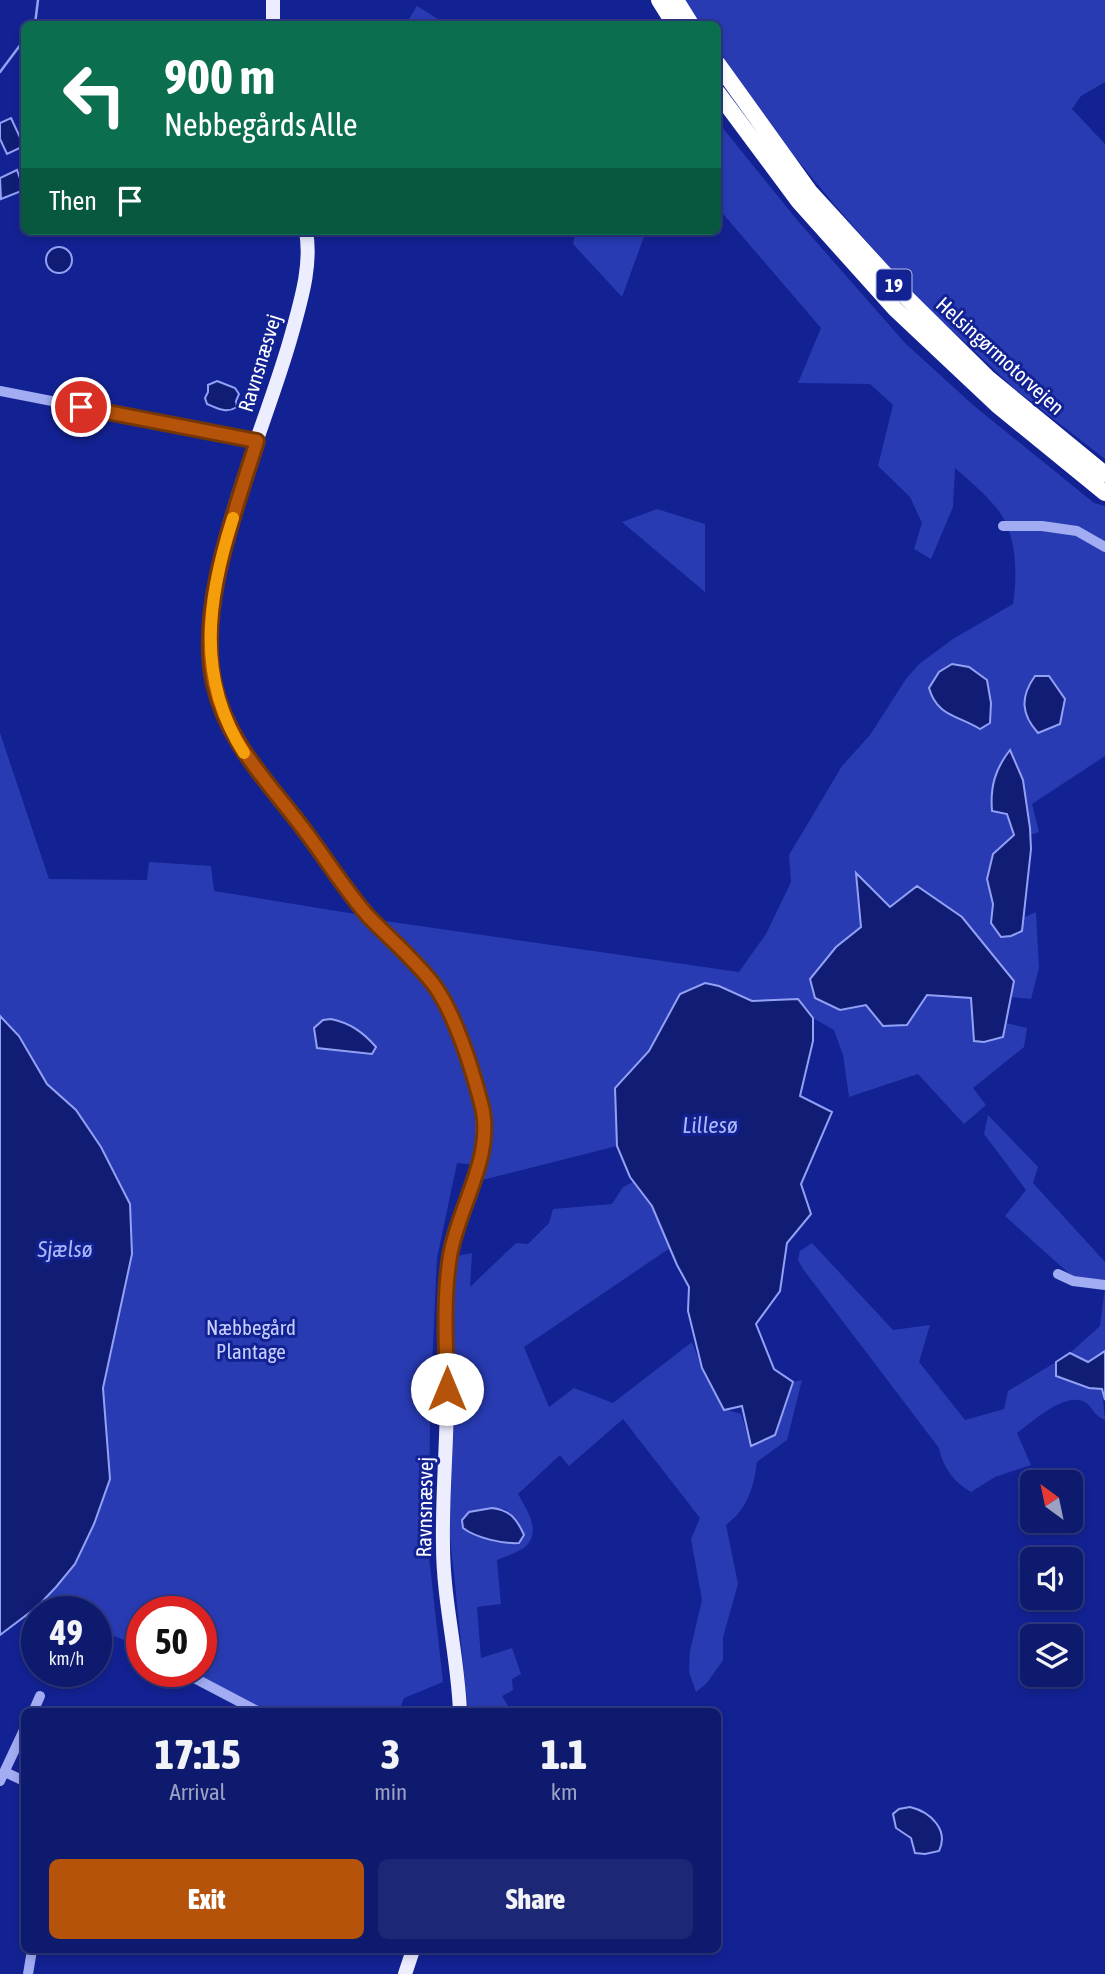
<!DOCTYPE html>
<html lang="en">
<head>
<meta charset="utf-8">
<style>
	body { margin:0; font-family:"Asap Condensed",sans-serif; background:#1c2776; color:#f1f3f6; height:100vh; display:flex; flex-direction:column; font-size:26px; white-space:nowrap }
	* { box-sizing:border-box; margin:0 }
	p { font-size:23px; color:#9ba1c2 }
	.icon { flex:none; width:38px; height:38px; fill:none; stroke:currentColor; stroke-width:2; stroke-linecap:round; stroke-linejoin:round }
	.map { position:relative; flex:1; overflow:hidden }
	.sheet { position:absolute; left:21px; top:1708px; width:700px; height:245px; display:flex; flex-direction:column; background:#0e1a6e; border-radius:10px; box-shadow:0 4px 10px #0003,0 0 0 2px #2e3881 }
	.sheet>* { flex:none }
	.hud { position:absolute; left:21px; top:21px; width:700px; height:214px; border-radius:10px; box-shadow:0 4px 10px #0003,0 0 0 2px #2e3881; background:#0b6e4f; color:#fff; overflow:hidden }
	.needle { width:46px; rotate:327deg }
	.tools { position:absolute; left:1020px; top:1470px; display:grid; gap:14px }
	.tools a { display:grid; place-items:center; width:63px; height:63px; border-radius:10px; background:#0e1a6e; box-shadow:0 4px 10px #0003,0 0 0 2px #2e3881; font-size:35px }
	.speed { position:absolute; left:21px; top:1596px; display:flex; gap:14px; font-size:35px; font-weight:700; text-align:center }
	.speed>* { display:grid; place-content:center; width:91px; height:91px; border-radius:50%; background:#0e1a6e; box-shadow:0 4px 10px #0003,0 0 0 2px #2e3881; line-height:1 }
	.speed small { font-size:18px; font-weight:400 }
	.speed .limit { border:10px solid #d22; background:#fff; color:#111 }
	.pin { position:absolute; display:grid; place-items:center; width:60px; height:60px; color:#fff; margin:-30px; border:4px solid #fff; border-radius:50%; box-shadow:0 2px 7px #0007 }
	.me { position:absolute; width:77px; margin:-38px; rotate:0deg; stroke-linejoin:round; filter:drop-shadow(0 0 5px #0008) }
	.turn { display:flex; align-items:center; gap:24px; height:147px; padding:0 28px; font-size:32px }
	.turn .icon { width:91px; height:91px; stroke-width:2.5 }
	.turn b { display:block; font-size:49px; line-height:60px }
	.then { display:flex; align-items:center; height:66px; padding:0 28px; background:#0003; gap:14px; font-size:26px }
	.eta { display:flex; justify-content:space-evenly; align-items:center; height:119px; text-align:center }
	.eta b { font-size:42px; font-weight:800; line-height:49px }
	.cta { display:flex; gap:14px; margin-top:auto; padding:14px 28px }
	.cta a { flex:1; height:80px; border-radius:10px; background:#b45309; color:#fff; font-size:28px; font-weight:800; line-height:80px; text-align:center }
	.cta a+a { background:#1c2776; color:#f1f3f6 }
	.map>svg:first-child { display:block }
	.green { fill:#283bb3; fill-rule:evenodd }
	.water { fill:#111c75; stroke:#93a1f5; stroke-width:2 }
	.lines { fill:none; stroke-linecap:round; stroke-linejoin:round }
	.stream { stroke:#93a1f5; stroke-width:2.5 }
	.minor { stroke:#a1acf2; stroke-width:10 }
	.major { stroke:#ecedff; stroke-width:14 }
	.highway { stroke:#fff; stroke-width:16 }
	.route-casing { stroke:#753606; stroke-width:18 }
	.route { stroke:#b45309; stroke-width:12 }
	.slow { stroke:#f59e0b; stroke-width:12 }
	.labels { text-anchor:middle; stroke-width:6; stroke-linejoin:round; paint-order:stroke }
	.shield { fill:#132293; stroke:#b8bddf; stroke-width:2 }
	.shield-label { font-size:19px; font-weight:bold; fill:#fff }
	.street-label { font-size:21px; fill:#fff; stroke:#132293 }
	.park-label { font-size:21px; fill:#c8cffd; stroke:#132293 }
	.water-label { font-size:23px; font-style:italic; fill:#adb7f9; stroke:#132293 }
</style>
</head>
<body>
<div class="map">
<svg width="1105" height="1974" viewBox="0 0 1105 1974">
	<rect width="100%" height="100%" fill="#132293"/>
	<path class="green" d="M685,0h420v82l-24,14 -9,13 33,35v315l-89,-69 -102,-95 -82,-93 -64,-78 -50,-75v-25h-17z
		M417,6l29,18h-40z
		M718,122l79,98 108,123 68,62 121,98 11,3v250l-73,48 7,28 -9,3 -7,-55 -16,34 7,21 -6,7 -21,37 6,25 -2,19 31,8 1,-13 13,-6 3,56 -8,31 -20,-2 3,-16 -52,-64 -45,-31 -27,22 -34,-33 5,52 -25,20 4,63 26,-6 41,21 20,-30 44,3 32,40 3,-15 21,5 -3,19 -51,41 13,17 -22,19 -46,-50 -69,23 -6,-42 -9,-25 -21,-12 -15,-19 -46,2 -33,-15 -39,8 -31,57 -34,37 2,58 -135,34 7,-40 -2,-32 -36,-99 -73,-89 361,52 27,-38 25,-52 -2,-27 53,-89 28,-31 36,-56 13,-15 34,-25 60,-35c4,-25 4,-59 -8,-83 -8,-17 -35,-40 -50,-53l-2,39 -22,52 -17,-10 8,-26 -12,-26 -32,-31 15,-61 -23,-21 -72,-1 23,-55 -103,-120z
		M576,231h70l-24,66 -49,-53z
		M657,509l48,15v68l-83,-70z
		M0,733l49,146 98,1 2,-18 62,4 3,25 147,24 71,76 13,21 33,95 -2,58 -19,-2 -20,95 -7,153 -1,146 14,125 -39,16 -5,13h-132l-79,-40h13v-59h-59v35l-46,-18v-17h-46l-13,-5 38,-43 35,-85 -7,-91 29,-134 -2,-50 -29,-57 -25,-37 -29,-26 -28,-48 -19,-20z
		M988,1115l50,52 -5,16 72,79v20l-31,-4 -69,-62 21,-26 -42,-56z
		M633,1182l19,24 18,42 -146,99 25,60 25,-19 39,15 79,-61 10,26 22,41 17,5 10,32 24,-11 18,-53 9,-2 -15,60 -30,22c-4,27 -9,46 -31,63l12,59 -15,53v23l-16,23 -11,9 -7,-20 1,-21 12,-51 -11,-61 9,-21 -77,-99 -54,47 -9,-11 -42,39c8,14 23,36 9,51 -6,7 -22,11 -30,15l4,44 -24,3 4,51 31,-10 9,26 -9,5 1,11 -11,6 9,15h-43l-18,-175 3,-247 4,-33 15,-3 -2,34 46,-44 12,1 21,-21 4,-14 59,-5 11,-17zM492,1508l13,1 13,12 1,22c-12,1 -36,-4 -48,-9z
		M812,1243l81,87 37,-5 -11,37 46,58 39,-11 4,-18 48,-29v14l33,12 13,1 3,31c-12,-5 -12,-13 -20,-18 -20,-11 -53,20 -68,31l14,32 -36,12 -24,15c-17,-10 -28,-24 -32,-44l-136,-179 -5,-9 2,-9z
		M1105,1288v63l-17,11 -18,-9 30,-27z"/>
	<path class="water" d="M11,118l13,28 -17,8 -7,-15v-16z
		M17,170l7,20 -23,9 -1,-21z
		M46 260a13 13 0 1 1 26 0a13 13 0 1 1-26 0Z
		M217,381l18,7 4,6 -3,7 1,6c-11,7 -20,1 -30,-3l-2,-6 3,-6v-7z
		M952,664l17,3 18,13 4,23 -1,20 -10,6c-23,-14 -43,-13 -51,-41l10,-16z
		M1035,676h14l16,23 -5,25 -22,9c-17,-19 -18,-36 -3,-57z
		M1010,750l13,30 7,48 1,21 -9,82 -11,5 -10,1 -10,-14 2,-19 -6,-25 6,-25 21,-19 -7,-21 -15,-3c-2,-24 3,-42 18,-61z
		M856,873l34,34 27,-21 45,31 52,64 -11,56 -19,5 -10,-1 -3,-43 -44,-3 -20,30 -24,1 -17,-21 -26,5 -25,-12 -5,-19 26,-32 25,-20z
		M705,983l14,3 33,15 46,-2 15,19v23l-13,55 32,16 -31,72 10,30 -24,29 -7,48 -24,33 18,45 19,13 -18,53 -24,11 -9,-40 -18,4 -22,-42 -14,-57 1,-24 -12,-22 -25,-59 -22,-29 -13,-31 -2,-58 34,-37 31,-57z
		M0,1016l19,20 28,48 29,26 25,37 29,57 2,50 -29,134 7,91 -16,45 -19,40 -19,23 -19,20 -37,28z
		M331,1019c19,4 32,13 45,28l-4,7 -55,-6 -3,-20 9,-8z
		M1105,1351v49l-3,-11 -13,-1 -33,-12v-14l14,-9 18,9z
		M492,1508c18,2 25,11 32,27l-5,8c-16,1 -43,-5 -56,-15l-1,-8 7,-8z
		M910,1807c21,5 39,23 29,44l-14,3 -10,-1 -4,-15 -15,-10 -3,-14 6,-5z"/>
	<g class="lines">
		<path class="stream" d="M35,24l3,-24
			M0,72l24,-32"/>
		<path class="minor" d="M0,391l257,50
			M1003,526h39l35,5 28,16
			M1058,1274l15,7 32,4
			M131,1648l11,3
			M181,1671l78,41
			M33,1712l7,-16
			M5,1772l19,9
			M0,1781l24,-51
			M28,1974l4,-24"/>
		<path class="major" d="M273,24v-24
			M306,231c6,34 -5,69 -14,102 -29,106 -96,235 -79,346 9,61 59,108 94,155 21,27 39,58 62,83 22,23 47,44 65,70 18,25 29,58 39,87 27,77 -8,106 -22,177 -9,46 -5,96 -4,143 0,50 -5,101 -4,151 0,56 15,111 17,167
			M405,1974l8,-24"/>
		<path class="highway" d="M659,0l15,24
			M676,0l15,24
			M718,64l92,128 96,105 82,81 117,96
			M718,93l81,109 96,107 102,96 108,88"/>
	</g>
	<g class="lines">
		<g class="route-casing">
			<path id="route" d="M81,407l176,34c-22,71 -60,168 -43,243 13,60 59,103 94,151 20,27 38,56 60,81 22,23 47,44 66,69 21,29 38,83 47,118 15,52 -23,103 -31,153 -7,43 -4,89 -3,133"/>
		</g>
		<use href="#route" class="route"/>
		<path class="slow" d="M233,518c-26,81 -37,160 11,235"/>
	</g>
	<g class="labels">
		<rect class="shield" x="876.5" y="269.5" width="35" height="31" rx="5"/>
		<g class="shield-label">
			<text x="894" y="292">19</text>
		</g>
		<g class="street-label">
			<text transform="translate(1000 356) rotate(42)" y="7">Helsingørmotorvejen</text>
			<text transform="translate(260 363) rotate(-73)" y="7">Ravnsnæsvej</text>
			<text transform="translate(425 1507) rotate(-89)" y="7">Ravnsnæsvej</text>
		</g>
		<g class="park-label">
			<text x="251" y="1335">Næbbegård<tspan x="251" dy="24">Plantage</tspan></text>
		</g>
		<g class="water-label">
			<text x="710" y="1133">Lillesø</text>
			<text x="65" y="1257">Sjælsø</text>
		</g>
	</g>
</svg>
<div class="tools">
<a><svg class="needle" viewBox="-14 -14 28 28"><path d="M0-13l5 13h-10z" fill="#e53935"/><path d="M0 13l5-13h-10z" fill="#9ba1c2"/></svg></a>
<a><svg class="icon" aria-label="sound" viewBox="0 0 24 24"><path d="M4 9h4l5-4v14l-5-4H4zM17 9q2 3 0 6"/></svg></a>
<a><svg class="icon" aria-label="layers" viewBox="0 0 24 24"><path d="M12 4l9 5-9 5-9-5zM3 14l9 5 9-5"/></svg></a>
</div>
<div class="speed"><div>49<small>km/h</small></div><div class="limit">50</div></div>
<div class="pin" style="left:81px;top:407px;background:#d93025"><svg class="icon" aria-label="arrive" viewBox="0 0 24 24"><path d="M6 21V4h12l-3 4 3 4H6"/></svg></div>
<svg class="me" style="left:447px;top:1389px" viewBox="-20 -20 40 40"><circle r="19" fill="#fff"/><path d="M0-13L10 11 0 6-10 11z" fill="#b45309"/></svg>
<div class="hud">
<div class="turn"><svg class="icon" aria-label="left" viewBox="0 0 24 24"><path d="M17 20v-9H6M10 6l-5 5 5 5"/></svg><div><b>900 m</b>Nebbegårds Alle</div></div>
<div class="then">Then<svg class="icon" aria-label="arrive" viewBox="0 0 24 24"><path d="M6 21V4h12l-3 4 3 4H6"/></svg></div>
</div>
<section class="sheet">
<div class="eta">
<div><b>17:15</b><p>Arrival</p></div>
<div><b>3</b><p>min</p></div>
<div><b>1.1</b><p>km</p></div>
</div>
<div class="cta"><a>Exit</a><a>Share</a></div>
</section>
</div>
</body>
</html>
